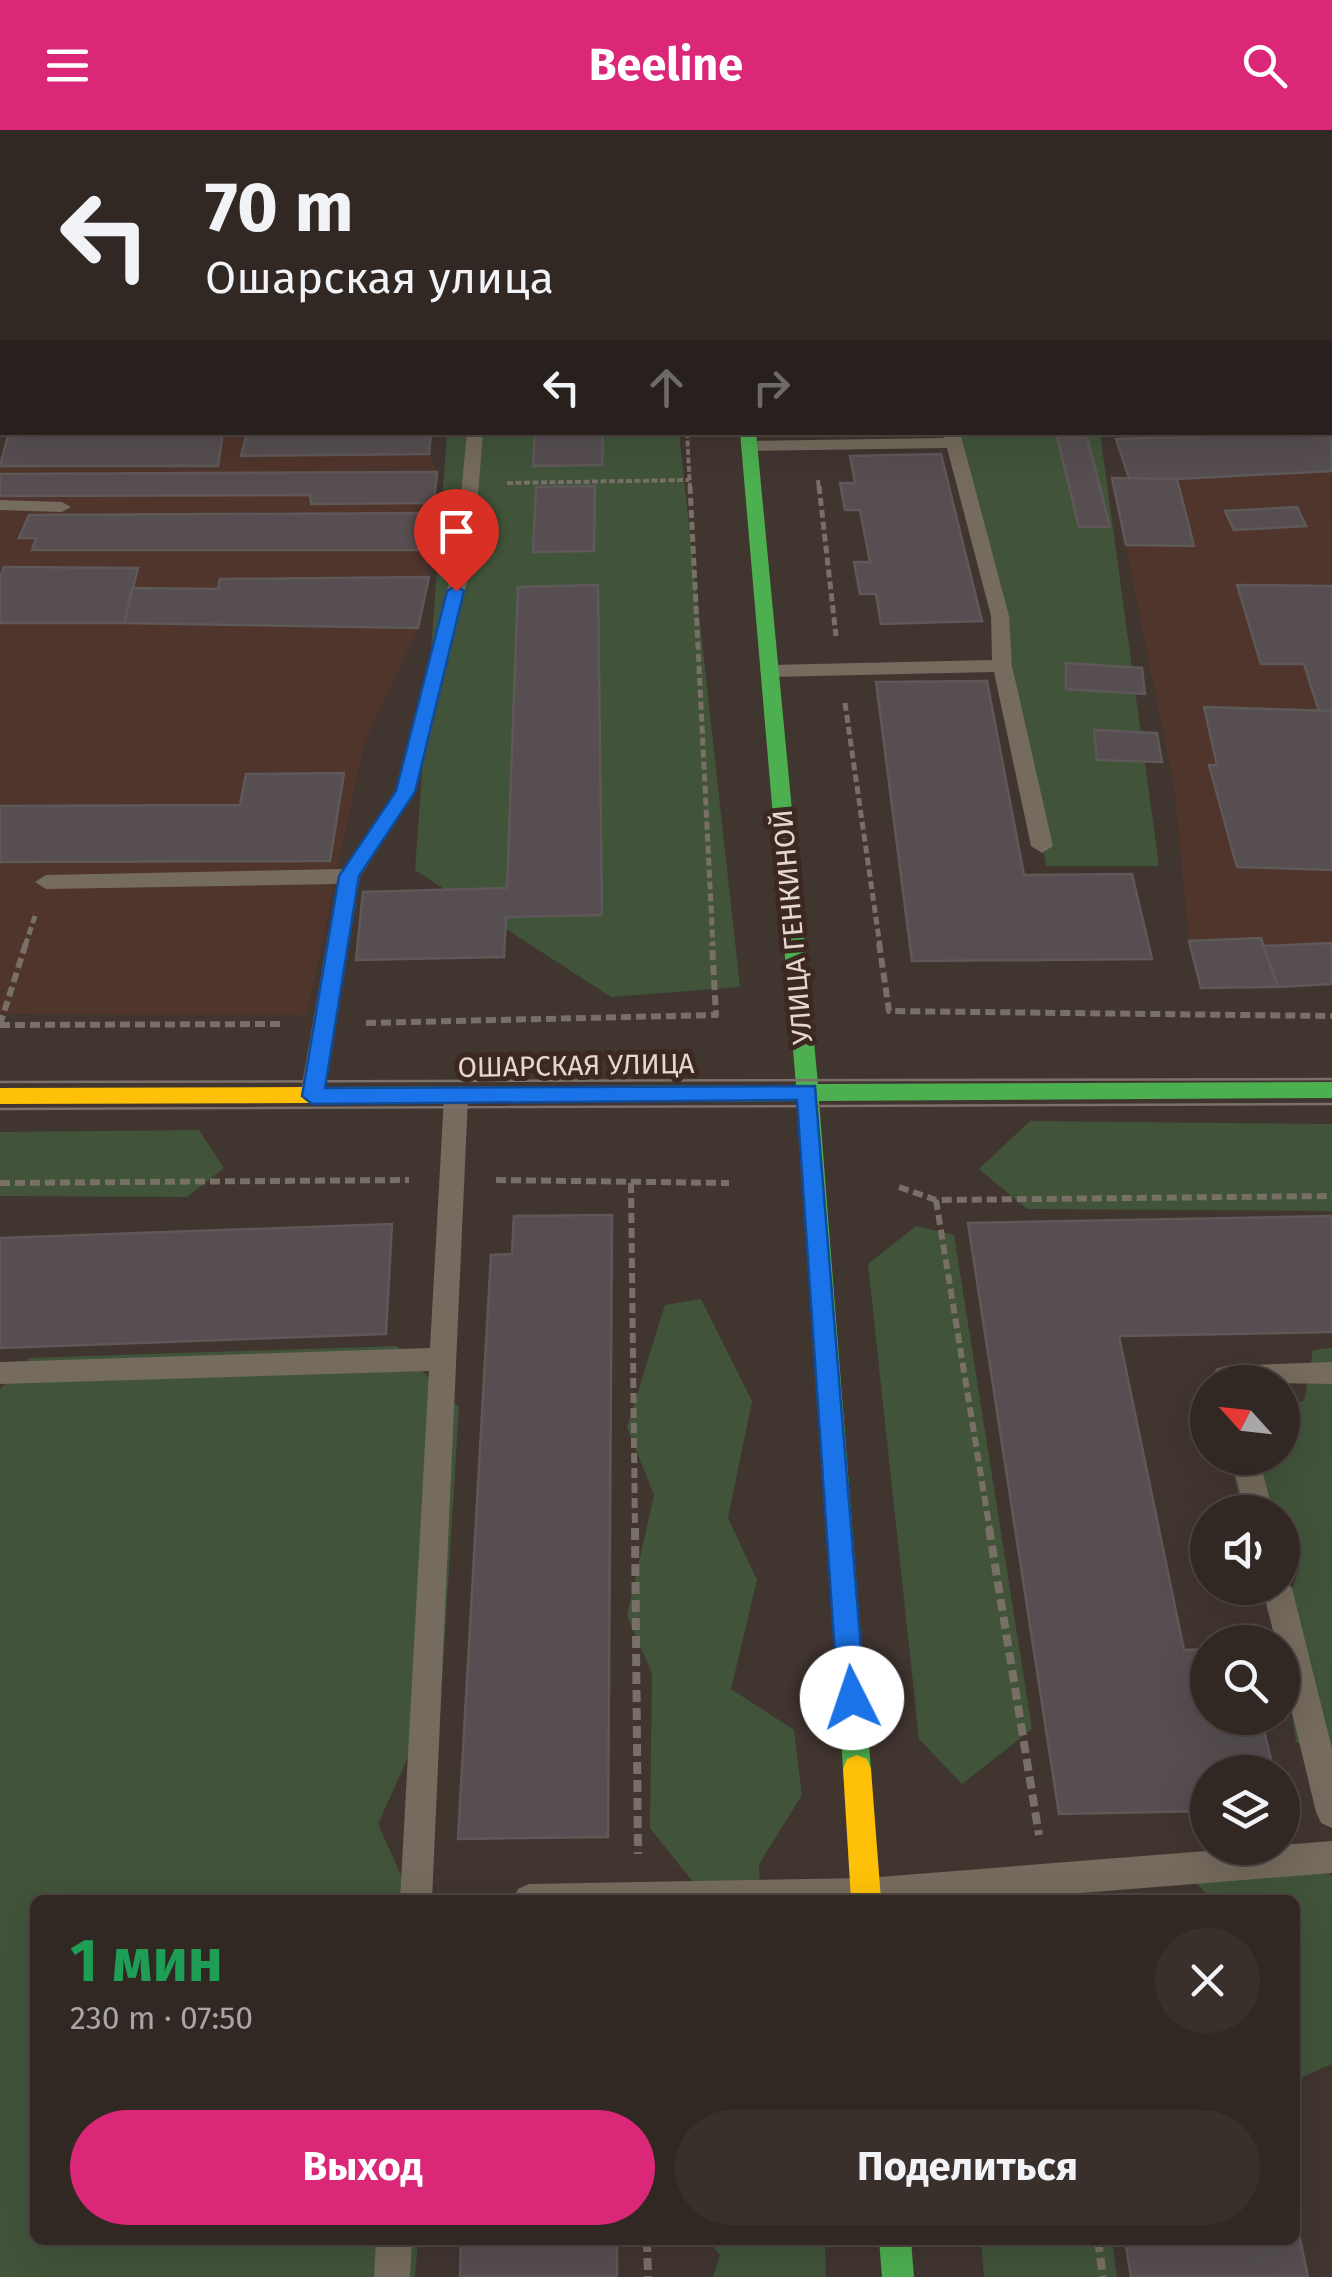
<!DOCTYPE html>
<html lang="ru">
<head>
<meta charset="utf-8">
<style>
	body { margin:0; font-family:"Fira Sans",sans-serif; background:#39302c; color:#f1f3f6; height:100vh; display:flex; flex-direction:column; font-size:38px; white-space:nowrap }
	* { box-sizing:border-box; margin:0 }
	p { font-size:32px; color:#a8a6a6 }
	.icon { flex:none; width:55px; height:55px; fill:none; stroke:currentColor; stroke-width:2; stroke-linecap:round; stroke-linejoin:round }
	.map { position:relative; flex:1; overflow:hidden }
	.side { position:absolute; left:30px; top:1765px; width:1270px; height:350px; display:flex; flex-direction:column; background:#312824; border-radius:15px; box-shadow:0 10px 40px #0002,0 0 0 2px #4c4441 }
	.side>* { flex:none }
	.guide { position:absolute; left:0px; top:0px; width:1332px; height:305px; box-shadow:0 10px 40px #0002,0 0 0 2px #4c4441; background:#312824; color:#f1f3f6; overflow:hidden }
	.needle { width:65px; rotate:297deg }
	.tools { position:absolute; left:1190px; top:1235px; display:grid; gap:20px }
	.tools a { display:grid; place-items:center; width:110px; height:110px; border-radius:50%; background:#312824; box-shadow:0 10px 40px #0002,0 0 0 2px #4c4441; font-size:50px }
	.pin { position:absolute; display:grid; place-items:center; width:85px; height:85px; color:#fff; margin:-102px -42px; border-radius:50% 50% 50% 0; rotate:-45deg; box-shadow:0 0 10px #0007 }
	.pin .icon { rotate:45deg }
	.me { position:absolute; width:110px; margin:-55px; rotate:356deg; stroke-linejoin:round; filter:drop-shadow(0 0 8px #0008) }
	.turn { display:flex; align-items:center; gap:35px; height:210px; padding:0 40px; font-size:45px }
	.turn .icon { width:130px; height:130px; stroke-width:2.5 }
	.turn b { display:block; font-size:70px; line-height:85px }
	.lanes { display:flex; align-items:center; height:95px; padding:0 40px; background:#0003; justify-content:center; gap:50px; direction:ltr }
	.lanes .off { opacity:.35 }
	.round { display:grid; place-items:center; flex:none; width:105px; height:105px; border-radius:52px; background:#39302c }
	.headline { display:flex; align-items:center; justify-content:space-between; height:170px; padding:0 40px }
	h1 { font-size:60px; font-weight:700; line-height:75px; color:#1e9e55 }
	.action { display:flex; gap:20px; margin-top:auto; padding:20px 40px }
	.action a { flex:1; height:115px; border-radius:60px; background:#db2777; color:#fff; font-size:40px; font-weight:700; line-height:115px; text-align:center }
	.action a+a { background:#39302c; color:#f1f3f6 }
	header { display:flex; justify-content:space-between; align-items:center; height:130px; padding:0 40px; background:#db2777; color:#fff; font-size:45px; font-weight:700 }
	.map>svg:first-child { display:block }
	.built { fill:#4f352c }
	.green { fill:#41543a }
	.building { fill:#564e50; stroke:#5f5859; stroke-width:2.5 }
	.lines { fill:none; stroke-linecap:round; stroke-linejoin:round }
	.path-far3 { stroke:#786f66; stroke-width:4; stroke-dasharray:6 2.5; stroke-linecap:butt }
	.path-far2 { stroke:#786f66; stroke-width:5; stroke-dasharray:8 4; stroke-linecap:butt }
	.path-far1 { stroke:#786f66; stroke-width:6; stroke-dasharray:10 5; stroke-linecap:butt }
	.path { stroke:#786f66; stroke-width:8; stroke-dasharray:12 6; stroke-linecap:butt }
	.lane { fill:#756b5e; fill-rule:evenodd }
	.street { fill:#756b5e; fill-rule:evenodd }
	.fast { fill:#4caf50; fill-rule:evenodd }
	.slow { fill:#ffc107; fill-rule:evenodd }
	.tram { stroke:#7b716a; stroke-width:2.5 }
	.route { fill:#1a73e8; stroke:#114b97; stroke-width:2.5 }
	.labels { text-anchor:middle; stroke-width:10; stroke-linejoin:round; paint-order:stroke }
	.street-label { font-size:28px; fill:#e4d6d1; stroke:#3c2820 }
</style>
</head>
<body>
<header><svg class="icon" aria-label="menu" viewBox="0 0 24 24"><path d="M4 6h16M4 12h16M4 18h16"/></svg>Beeline<svg class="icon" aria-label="search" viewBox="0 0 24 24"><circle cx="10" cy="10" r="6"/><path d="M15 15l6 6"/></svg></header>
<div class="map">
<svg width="1332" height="2147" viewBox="0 0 1332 2147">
	<rect width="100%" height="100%" fill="#413530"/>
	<path class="built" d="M1330,173l2,681 -131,4 -12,-47 -15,-153 -62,-310 17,-1 -13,-38 17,-1 -1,-5 198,-1z
		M9,303h422l-2,21 8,18 -11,78 3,27 -11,51 -54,116 -57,271 -307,-1v-556z"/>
	<path class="green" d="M447,303h232l61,554 -129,10 -196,-127z
		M950,303h150l59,433h-113l-34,-203z
		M1030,991l302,3v87l-305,-2 -48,-40z
		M199,1000l25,38 -37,29 -187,-1v-64z
		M916,1096l38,9 78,494 -70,55 -43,-45 -51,-475z
		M701,1169l51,102 -24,117 29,62 -26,109 63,41 8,65 -43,69 1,36 -67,-18 -43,-54 2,-155 -25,-57 27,-121 -27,-68 38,-122z
		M397,1216l62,61 -17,274 -64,143 34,76h-377v340h383l-3,37h-415v-888l29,-31z
		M1332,1218v407l-36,-13 -14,-100h-3l-2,-10 23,-65 -17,-15 -1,-40h-40l-12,-54h52l1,-53 21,-4 9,-51z
		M1283,1713l49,33v188l-32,14 -5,-18v-160h-83l-17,-18 39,-34h48z
		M708,2110h117l1,37h-113l7,-22z
		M981,2110h131l5,37h-133z"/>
	<path class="building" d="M1330,298l2,43 -155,8 -48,-1 -13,-39 214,-7z
		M9,302h214l-5,34h-218z
		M247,302h184l-2,22 -188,2z
		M535,302h68l-1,33 -69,1z
		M1057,307h30l23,90h-31z
		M941,324l41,167 -101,3 -5,-30h-16l-6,-32h16l-10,-52h-15l-5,-27h15l-5,-27z
		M437,342l-3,31 -123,1 -1,-9 -310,1v-22z
		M1112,348l65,1 17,67 -68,-1z
		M595,356l-1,65 -61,1 3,-65z
		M1297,377l9,19 -72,4 -9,-19z
		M430,383l-4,37h-394l4,-12h-17l10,-23z
		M4,437l134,1 -14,55h-124v-45z
		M429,447l-11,51 -294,-5 8,-35 86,1 2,-10z
		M598,455l4,330 -96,2 -2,40 -148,3 7,-68 144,-4 11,-301z
		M1237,455l95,1v125h-13l-15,-47h-43z
		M1066,533l76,5 3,26 -79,-5z
		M987,551l37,194 108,-1 20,85 -240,2 -36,-279z
		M1204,577l128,4v159l-95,-3 -28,-102h8z
		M1094,600l63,3 5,29 -65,-2z
		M344,643l-14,88 -330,1v-56l240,-1 6,-31z
		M1261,808l17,49 -77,1 -12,-47z
		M1332,813v41l-54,3 -15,-41z
		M612,1085l-4,622 -150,2 33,-584 21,-1 2,-38z
		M1332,1086v116l-213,4 65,314 24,-1v69h53l13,54h-66v39l-149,3 -91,-591z
		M392,1094l-6,110 -386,14v-110z
		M1295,2085l13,62h-177l-6,-37h170z
		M461,2110h156v37h-157z"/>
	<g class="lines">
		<path class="path-far3" d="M687,302l3,57
			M818,350l1,9
			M507,353l182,-3"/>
		<path class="path-far2" d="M690,356l23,460
			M819,356l17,150
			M845,573l35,243
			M25,816l10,-30"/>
		<path class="path-far1" d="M879,813l10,68 443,5
			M366,893l350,-8 -4,-72
			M0,895l284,-1
			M0,895l26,-82
			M496,1050l233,3
			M0,1053l409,-3
			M631,1053l4,348
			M899,1057l37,13 396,-4
			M936,1070l54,331"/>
		<path class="path" d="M635,1398l3,326
			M989,1398l50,307
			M647,2110l1,37
			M1098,2110l5,37"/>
		<path class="lane" d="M35,0h15l2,2h-15z
			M631,0h14v2h-13z
			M0,286h2v10h-2z
			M467,302h16l-10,126 -58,234 -55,85 -36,219 -12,9 -12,-9 37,-212 -291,5 -11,-7 11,-7 297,-6 52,-77 60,-234z
			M943,302h17l49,184 3,50 41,180 -11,7 -11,-7 -37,-174 -225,5 -10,-6 10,-6 223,-5 -1,-44 -44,-168 -198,3 -8,-5 8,-5 195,-3z
			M0,370l62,2 9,5 -9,5 -62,-2z
			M456,958l12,9 -36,803h-32l29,-529 -429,13v-22l430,-14 14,-251z
			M1332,1232v22l-118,-2 -2,-5 4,-8 9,-3z
			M1231,1328h28l14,54h-28z
			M1282,1447l10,11 40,161v79l-11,-5 -5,-11 -34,-141v-29h-6l-14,-54h20z
			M1332,1711v32l-339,27h-480l5,-11 11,-5 337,-6z
			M376,2110h36l-2,37h-36z"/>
		<path class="street" d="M710,0h28v2h-27z
			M1330,152h2v18h-2z
			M1330,260h2v20h-2z"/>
		<path class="fast" d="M1330,37h2v8h-2z
			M2,48v8l-2,1v-8z
			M740,302h16l62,652 514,-2v16l-513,3 52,668 -4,10 -10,4 -10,-4 -4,-10 -45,-668 -489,2 -11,-8 11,-8 487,-2z
			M879,2110h32l3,37h-32z"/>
		<path class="slow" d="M309,957l11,8 -11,8 -309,1v-16z
			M857,1625l10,4 4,10 10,131h-30l-8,-131 4,-10z"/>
		<path class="tram" d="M0,952l1332,-3
			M0,979l1332,-5"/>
	</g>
	<path class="route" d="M456,456l8,5 -49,201 -56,84 -34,212 490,-2 50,612 -4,9 -9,4 -10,-4 -4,-9 -41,-598 -485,4 -10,-8 37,-220 57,-85 51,-200z"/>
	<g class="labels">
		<g class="street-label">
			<text transform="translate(792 797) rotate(-95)" y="10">УЛИЦА ГЕНКИНОЙ</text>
			<text transform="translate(576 935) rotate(-1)" y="10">ОШАРСКАЯ УЛИЦА</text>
		</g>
	</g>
</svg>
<div class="tools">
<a><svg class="needle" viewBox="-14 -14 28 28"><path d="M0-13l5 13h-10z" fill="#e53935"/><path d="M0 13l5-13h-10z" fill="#a8a6a6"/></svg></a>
<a><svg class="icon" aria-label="sound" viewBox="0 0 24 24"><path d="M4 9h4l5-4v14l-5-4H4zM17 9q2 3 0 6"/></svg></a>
<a><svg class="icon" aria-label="search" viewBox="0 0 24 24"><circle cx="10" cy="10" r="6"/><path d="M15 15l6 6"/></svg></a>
<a><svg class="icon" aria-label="layers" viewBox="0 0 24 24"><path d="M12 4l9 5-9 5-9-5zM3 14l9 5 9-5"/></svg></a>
</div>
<div class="pin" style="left:456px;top:461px;background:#d93025"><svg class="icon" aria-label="arrive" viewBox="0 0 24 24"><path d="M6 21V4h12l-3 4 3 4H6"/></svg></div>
<svg class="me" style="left:852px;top:1568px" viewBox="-20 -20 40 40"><circle r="19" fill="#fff"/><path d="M0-13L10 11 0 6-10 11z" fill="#1a73e8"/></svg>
<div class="guide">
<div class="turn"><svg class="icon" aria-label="left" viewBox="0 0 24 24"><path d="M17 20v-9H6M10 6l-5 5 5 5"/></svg><div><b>70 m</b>Ошарская улица</div></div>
<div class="lanes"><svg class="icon" aria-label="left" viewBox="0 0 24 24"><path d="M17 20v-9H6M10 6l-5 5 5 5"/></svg><svg class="icon off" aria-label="ahead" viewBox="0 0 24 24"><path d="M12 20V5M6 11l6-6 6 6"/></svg><svg class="icon off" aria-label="right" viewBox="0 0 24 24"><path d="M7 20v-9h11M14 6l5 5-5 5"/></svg></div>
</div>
<section class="side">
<div class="headline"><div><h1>1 мин</h1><p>230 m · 07:50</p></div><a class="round"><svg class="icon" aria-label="close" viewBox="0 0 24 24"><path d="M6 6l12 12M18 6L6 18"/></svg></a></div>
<div class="action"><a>Выход</a><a>Поделиться</a></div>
</section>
</div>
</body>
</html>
